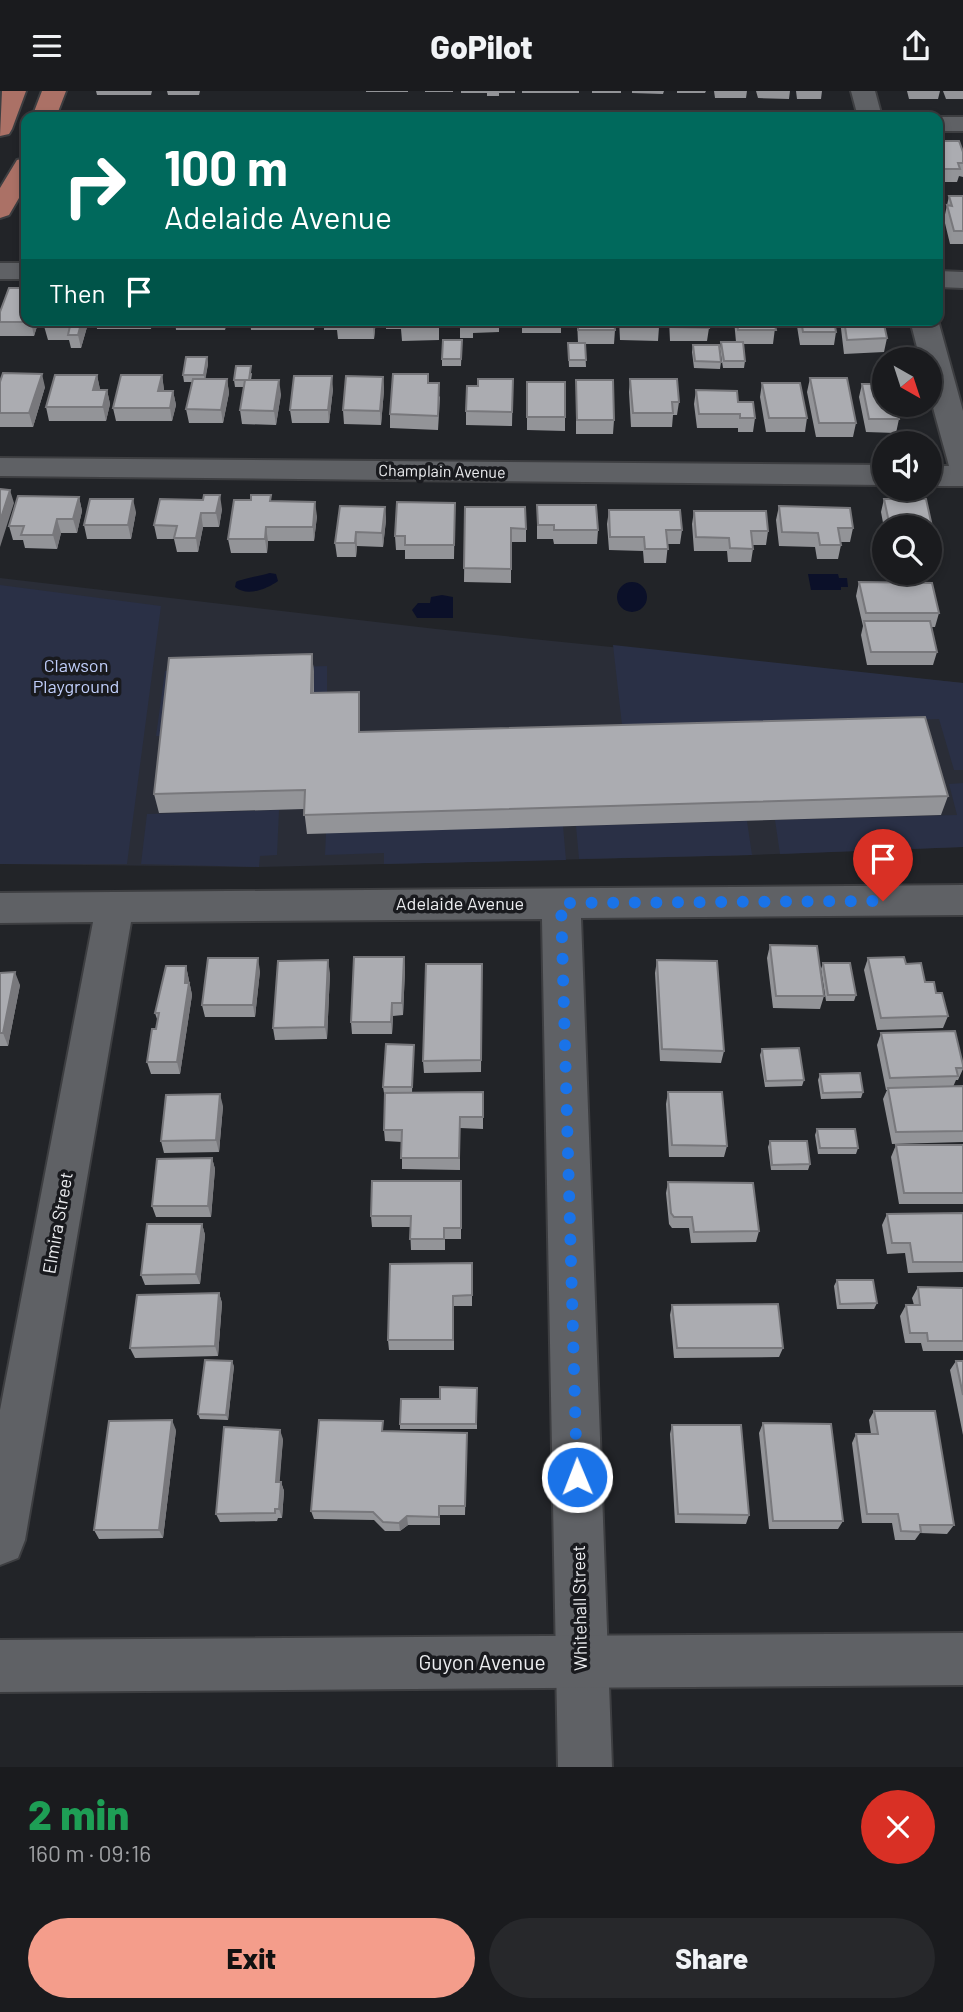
<!DOCTYPE html>
<html lang="en">
<head>
<meta charset="utf-8">
<style>
	body { margin:0; font-family:Barlow,sans-serif; background:#27282b; color:#f1f3f6; height:100vh; display:flex; flex-direction:column; font-size:26px; white-space:nowrap }
	* { box-sizing:border-box; margin:0 }
	p { font-size:23px; color:#9fa1a4 }
	.icon { flex:none; width:38px; height:38px; fill:none; stroke:currentColor; stroke-width:2; stroke-linecap:round; stroke-linejoin:round }
	.map { position:relative; height:1676px; overflow:hidden }
	.panel { display:flex; flex-direction:column; background:#1a1b1e; flex:1 }
	.panel>* { flex:none }
	.hud { position:absolute; left:21px; top:21px; width:922px; height:214px; border-radius:14px; box-shadow:0 4px 10px #0003,0 0 0 2px #38393c; background:#00695c; color:#fff; overflow:hidden }
	.needle { width:46px; rotate:141deg }
	.fabs { position:absolute; left:872px; top:256px; display:grid; gap:14px }
	.fabs a { display:grid; place-items:center; width:70px; height:70px; border-radius:50%; background:#1a1b1e; box-shadow:0 4px 10px #0003,0 0 0 2px #38393c; font-size:35px }
	.pin { position:absolute; display:grid; place-items:center; width:60px; height:60px; color:#fff; margin:-72px -30px; border-radius:50% 50% 50% 0; rotate:-45deg; box-shadow:0 0 7px #0007 }
	.pin .icon { rotate:45deg }
	.me { position:absolute; width:77px; margin:-38px; rotate:359deg; stroke-linejoin:round; filter:drop-shadow(0 0 5px #0008) }
	.turn { display:flex; align-items:center; gap:24px; height:147px; padding:0 28px; font-size:32px }
	.turn .icon { width:91px; height:91px; stroke-width:2.5 }
	.turn b { display:block; font-size:49px; line-height:60px }
	.then { display:flex; align-items:center; height:66px; padding:0 28px; background:#0003; gap:14px; font-size:26px }
	.round { display:grid; place-items:center; flex:none; width:74px; height:74px; border-radius:37px; background:#27282b }
	.summary { display:flex; align-items:center; justify-content:space-between; height:119px; padding:0 28px }
	h1 { font-size:42px; font-weight:800; line-height:52px; color:#1e9e55 }
	.button { display:flex; gap:14px; margin-top:auto; padding:14px 28px }
	.button a { flex:1; height:80px; border-radius:42px; background:#f49d8b; color:#111; font-size:28px; font-weight:800; line-height:80px; text-align:center }
	.button a+a { background:#27282b; color:#f1f3f6 }
	header { display:flex; justify-content:space-between; align-items:center; height:91px; padding:0 28px; background:#1a1b1e; font-size:32px; font-weight:800 }
	.map>svg:first-child { display:block }
	.built { fill:#2a2d37 }
	.green { fill:#2a3046 }
	.water { fill:#0b1029 }
	.lines { fill:none; stroke-linecap:round; stroke-linejoin:round }
	.minor-casing { stroke:#3d3e41; stroke-width:4 }
	.tertiary-casing { stroke:#3d3e41; stroke-width:4 }
	.primary-casing { stroke:#3d3e41; stroke-width:4 }
	.minor { fill:#5f6165; fill-rule:evenodd }
	.tertiary { fill:#5f6165; fill-rule:evenodd }
	.primary { fill:#ab7166; fill-rule:evenodd }
	.wall { fill:#939498 }
	.shaded-wall { fill:#78787c }
	.building { fill:#abacb1; stroke:#78787c; stroke-width:2 }
	.route { stroke:#1a73e8; stroke-width:12; stroke-dasharray:0 21.6 }
	.labels { text-anchor:middle; stroke-width:7; stroke-linejoin:round; paint-order:stroke }
	.far-street-label { font-size:16px; fill:#ecedf0; stroke:#191a1e }
	.park-label { font-size:18px; fill:#c0cefa; stroke:#191a1e }
	.street-label { font-size:18px; fill:#ecedf0; stroke:#191a1e }
	.near-street-label { font-size:21px; fill:#ecedf0; stroke:#191a1e }
</style>
</head>
<body>
<header><svg class="icon" aria-label="menu" viewBox="0 0 24 24"><path d="M4 6h16M4 12h16M4 18h16"/></svg>GoPilot<svg class="icon" aria-label="share" viewBox="0 0 24 24"><path d="M12 15V3M7 8l5-5 5 5M5 13v7h14v-7"/></svg></header>
<div class="map">
<svg width="963" height="1676" viewBox="0 0 963 1676">
	<rect width="100%" height="100%" fill="#222428"/>
	<path class="built" d="M0,487l436,51 527,54v164l-211,8 -493,12 -259,-3z"/>
	<path class="green" d="M0,494l161,21 -34,258h-127z
		M613,554l350,38v87h-9l-15,-51 -176,6h-141z
		M327,575v36l-14,1 1,-29 -147,62h-11l9,-65z
		M963,692v64l-183,7 -5,-34 182,-5 -8,-31z
		M279,719l-2,45 -17,1 -1,11 -118,-3 6,-50z
		M747,730l5,34 -173,4 -3,-33z
		M563,735l3,34 -182,4v-11l-59,2 1,-22z"/>
	<path class="water" d="M270,482l6,1 2,7c-11,8 -31,16 -43,6l1,-5c5,-3 27,-7 34,-9z
		M808,483h30l1,4h8l1,9h-7v3h-30z
		M617 506a15 15 0 1 1 30 0a15 15 0 1 1-30 0Z
		M442,504l11,2v21h-36l-5,-8 6,-7h12l1,-6z"/>
	<g class="lines">
		<g class="minor-casing">
			<path id="minor" d="M851,0h24l7,26h-24z
				M936,26h27v14h-25z
				M0,172h26v16h-26z
				M938,180l25,1v16l-25,-1z
				M910,229h28l25,91v75h-34v-20h20l-20,-73v-34h-9z
				M0,367l884,7v20l-884,-9z
				M963,794v30l-382,3 31,849h-54l-16,-848 -411,3 -106,618 -7,18 -18,7v-155l93,-488 -93,1v-30z"/>
		</g>
		<g class="tertiary-casing">
			<path id="tertiary" d="M963,1542v52l-963,7v-52z"/>
		</g>
		<g class="primary-casing">
			<path id="primary" d="M2,0h24l-14,38 -3,5 -9,2z
				M42,0h24l-10,26h-24z
				M26,67v28l-17,29 -9,3v-30l17,-28z"/>
		</g>
		<use href="#minor" class="minor"/>
		<use href="#tertiary" class="tertiary"/>
		<use href="#primary" class="primary"/>
	</g>
	<path class="wall" d="M96,0h56l-1,4h-54z
		M167,0h33l-1,4h-31z
		M366,0h42v1h-42z
		M425,0h28v1h-28z
		M461,0h54v2h-16v3h-12v-3h-26z
		M522,0h57v2h-57z
		M592,0h29v2h-29z
		M632,0h32l-1,3 -31,-1z
		M677,0h29l-1,2h-28z
		M714,0h33l-1,7h-31z
		M756,0h34l-1,8 -31,-1z
		M796,0h26l-1,8h-24z
		M907,0h33l-2,8h-29z
		M943,0h20v8h-17z
		M938,50l25,11v25l-4,-1 -2,6h-19z
		M949,105h14v48h-13l-6,-25z
		M0,221l39,8 -5,16h-34z
		M89,229l-8,28h-10l-2,-8h-21l-4,-14z
		M96,229h73l-1,4h-16l-1,5h-54z
		M175,229h52l-2,10h-49z
		M250,229h65l-1,10h-63z
		M324,229h52l-2,19h-36l-1,-9h-13z
		M386,229h53v20l-37,1 -1,-12h-15z
		M460,229h39v12l-26,1v5h-13z
		M507,229h54v13h-39v-9h-15z
		M577,229h37l1,10 -1,14h-29l1,23h-17l-1,-24h10z
		M619,229h39l1,7 -1,14 -38,-1z
		M669,229h39l1,8 -2,13h-37z
		M734,229h53l-2,8h-10l-2,16h-30l2,17 -1,7h-21l-3,-19 1,-7h15z
		M796,229h38l2,12 -2,13h-34z
		M840,229h43l4,18 -3,14 -40,2z
		M462,249l-1,26h-19v-7z
		M693,254l28,17 -1,7 -26,-1 -2,-16z
		M207,266l1,7 -3,15h22l2,14 -6,30h-34l-3,-14 6,-27h-8l-1,-7z
		M252,282l-1,7 30,14 -5,31 -34,-1 -2,-14 4,-23h-9l-1,-7z
		M97,284l3,15h7l3,14 -4,17h-57l-3,-14z
		M162,284l2,16h9l3,14 -4,16h-56l-3,-13z
		M383,286l1,13 -3,35 -37,-1 -1,-14z
		M810,287l46,45 -3,14h-37l-9,-45z
		M513,288l-1,47 -46,-1v-14l12,-25z
		M630,288l49,23 -2,13h-4l-1,12h-41l-2,-35z
		M576,289l38,40 -1,14h-37z
		M0,291l45,5 -12,40h-33z
		M527,291l38,35v14l-38,-1z
		M428,292l12,14 -2,33 -48,-2v-14z
		M762,292l45,35 -2,14h-39l-6,-35z
		M862,293l37,35 -3,14 -30,-1 -7,-35z
		M333,298l-4,34h-37l-2,-13z
		M696,299l42,12 17,16 -2,14h-15v-4h-41l-3,-24z
		M79,406l3,14 -5,22h-16l-4,16 -32,-1 -2,-8h-10l-4,-14z
		M160,408l62,10 -3,18h-16l-5,25h-21l-3,-13h-17l-3,-14z
		M884,408h42l9,41 -4,14h-2v-27h-45v1l-3,-16z
		M272,410l45,15 -3,25h-46l-1,12h-36l-3,-14z
		M455,412l-1,56h-49v-9h-9l-1,-14z
		M537,414l61,25 -1,14h-43l-1,-5h-16z
		M779,415l74,22 -3,14h-10l1,3 -3,14h-21l-2,-12 -36,-1 -3,-26z
		M385,416l1,13 -3,27 -26,-1 -1,11h-19l-2,-14z
		M465,416l61,22v13h-15v41l-47,-1z
		M609,419l73,20 -2,14h-12l-2,19h-22l-1,-12 -34,-1 -2,-26z
		M694,420l74,20 -2,14h-13v4l-2,13h-23l-1,-11h-33l-2,-27z
		M136,421l-5,27h-44l-3,-14z
		M859,491l80,31 -4,14h-4l6,25 -4,13h-66l-6,-30 2,-9 -7,-30z
		M312,563l2,20v19l45,-1 1,19v21l588,64 -7,19 -634,19 -3,-25 -145,4 -5,-19z
		M770,854l54,51 -4,13 -47,-1 -6,-50z
		M404,866l1,13 -2,45 -10,1 -1,18h-40l-1,-12z
		M868,867l38,6 30,29 12,23 -5,12 -66,2 -13,-60z
		M657,869l67,91 -3,12 -61,-2 -5,-88z
		M823,872l33,32 -2,6h-28l-5,-32z
		M482,873l-1,108 -57,1 -1,-12z
		M186,875l6,29 -12,79h-29l-4,-12 9,-33 2,-7 -3,-9z
		M260,880l-5,46h-50l-3,-12z
		M0,882l20,12 -12,61h-8z
		M330,882l-3,66 -52,1 -2,-12z
		M881,942l82,32v4l-5,11h-2l-3,7 10,-1v56l-71,2 -9,-45 4,-9h-1l-9,-45z
		M414,954l-2,48 71,-1v37l-23,-1v42l-58,-1v-27l-17,-1 -1,-11 1,-37h-1l-1,-6z
		M762,958l42,31 -2,6 -37,1 -5,-32z
		M820,983l43,18 -2,6 -40,1 -3,-19z
		M668,1001l59,54 -3,11h-55l-3,-53z
		M223,1015l-4,46 -55,1 -3,-12z
		M817,1038l41,19 -2,6h-38l-3,-19z
		M770,1050l40,23 -2,6h-37l-3,-23z
		M896,1054h67v59h-64l-8,-47z
		M212,1067l3,11 -4,48h-55l-4,-11z
		M461,1090v58h-16v11h-34l-1,-23h-38l-1,-11z
		M668,1091l91,49 -3,11 -65,1 -2,-15h-17l-3,-4 -3,-31z
		M963,1122v59l-55,1 -3,-20 -18,1 -5,-29 5,-11z
		M202,1133l3,11 -5,49 -55,1 -4,-10z
		M472,1172v43h-18v44h-65l-1,-10z
		M837,1189l40,23 -3,6h-37l-3,-23z
		M918,1196l45,1v63h-40l-2,-8h-16l-5,-27 6,-11h8l-2,-7z
		M219,1202l3,10 -4,53 -83,2 -5,-10z
		M672,1214l111,43 -4,9 -105,1 -4,-43z
		M956,1270h7v74l-13,-65z
		M234,1275l-6,54 -28,-1 -2,-5z
		M477,1297v41h-77v-5z
		M874,1320l80,114 -7,9 -27,-1 -5,7h-20l-3,-17h-30l-10,-80 4,-9h15l-2,-14z
		M763,1332l80,98 -5,8h-69l-10,-96z
		M672,1334l77,90 -3,9 -71,-1 -5,-89z
		M176,1339l-13,108 -64,1 -5,-9z
		M384,1340l83,11 -2,73h-25v10h-32l-8,6h-15l-11,-11 -60,-1 -3,-8z
		M283,1348l-4,43h2l3,9 -2,27h-4l-1,3 -57,1 -4,-8z"/>
	<path class="shaded-wall" d="M31,229h8l-5,16 -3,-14z
		M82,229h7l-8,28 -3,-13z
		M224,229h3l-2,10z
		M374,229h2l-2,19 -1,-13z
		M207,266l1,7 -3,18 -1,-7z
		M42,283l3,13 -12,40 -4,-14z
		M97,284l3,14 -4,15 -3,-14z
		M162,284l2,14 -3,16 -3,-14z
		M332,285l1,13 -4,34 -1,-13z
		M383,286l1,13 -3,35 -1,-14z
		M227,288l2,14 -6,30 -2,-13z
		M279,289l2,14 -5,31 -2,-14z
		M107,299l3,14 -4,17 -3,-14z
		M173,300l3,14 -4,16 -2,-13z
		M10,399l4,13 -14,44v-26z
		M220,404l2,14 -3,18 -3,-14z
		M79,406l3,14 -5,22 -4,-14z
		M133,408l3,13 -5,27 -3,-14z
		M315,411l2,14 -3,25 -1,-14z
		M385,416l1,13 -3,27 -1,-14z
		M201,422l2,14 -5,25 -2,-14z
		M57,428l4,14 -4,16 -4,-14z
		M266,436l2,14 -1,12 -2,-14z
		M356,441l1,14 -1,11 -1,-14z
		M312,563l2,20 -1,38 -2,-19z
		M359,601l1,19v40l-1,-19z
		M404,866l1,13 -2,45 -1,-12z
		M258,867l2,13 -5,46 -2,-12z
		M328,869l2,13 -3,66 -2,-12z
		M186,875l6,29 -12,79 -3,-12z
		M15,881l5,13 -12,61 -5,-13z
		M392,912l1,13 -1,18 -1,-12z
		M220,1003l3,12 -4,46 -3,-12z
		M212,1067l3,11 -4,48 -3,-11z
		M202,1133l3,11 -5,49 -4,-10z
		M219,1202l3,10 -4,53 -3,-10z
		M232,1270l2,5 -6,54 -2,-5z
		M172,1329l4,10 -13,108 -4,-8z
		M280,1339l3,9 -4,52 -3,-9z
		M281,1391l3,9 -2,27 -3,-9z
		M407,1425l1,9 -8,6 -1,-8z"/>
	<path class="building" d="M938,50h21l4,11v11h-5l2,6h-22z
		M949,105h14v35h-9l-7,-26 5,1z
		M9,197h17v32h5v2h-31v-10z
		M46,229h36l-4,15h-10l2,-9h-26z
		M338,229h36l-1,6 -36,-1z
		M401,229h38v7h-38z
		M460,229h13v5h-13z
		M578,229h36l1,10h-37z
		M621,229h37l1,7h-38z
		M671,229h37l1,8 -37,-1z
		M737,229h37l2,10h-38z
		M801,229h33l2,12h-33z
		M844,229h39l4,18 -40,2z
		M443,249h19l-1,19h-19z
		M721,251h22l2,19h-21z
		M568,252h17l1,17h-17z
		M693,254h26l2,17 -26,-1z
		M186,266h21l-3,18h-21z
		M236,275h15l-2,14h-15z
		M3,282l39,1 -13,39h-29v-31z
		M393,283h35v9h11l-1,33 -48,-2z
		M55,284h42l-4,15h14l-4,17h-57z
		M121,284h41l-4,16h15l-3,17h-57z
		M294,285h38l-4,34h-38z
		M346,285l37,1 -3,34 -37,-1z
		M810,287h37l9,45h-37z
		M193,288h34l-6,31 -35,-1z
		M478,288h35l-1,33 -46,-1 1,-25h11z
		M630,288h47l2,23h-7l1,11h-40z
		M245,289h34l-5,31 -34,-1z
		M576,289h37l1,40h-37z
		M527,291h38v35h-38z
		M762,292h38l7,35h-38z
		M862,293h22v20h12l3,15h-30z
		M696,299l41,1 1,11h15l2,16h-15v-4h-41z
		M0,398l10,1 -10,31z
		M204,404h16l-4,18h-15l-5,25h-22l3,-12 -23,-1 6,-26 43,1z
		M251,404h20l-1,6 45,1 -2,25h-47l-1,12h-37l6,-39h17z
		M18,405l61,1 -6,22h-16l-4,16h-32l3,-9h-15z
		M90,408h43l-5,26h-44z
		M884,408h42l9,41h-6v-13h-39z
		M397,411l58,1 -1,42h-49v-9h-10z
		M537,414h59l2,25h-44v-5h-16z
		M340,415l45,1 -3,26 -26,-1 -1,11h-20z
		M779,415l71,2 3,20h-15l3,17h-21l-2,-12 -36,-1z
		M465,416h60l1,22 -15,-1v41l-47,-1z
		M609,419h71l2,20h-16l2,19h-23l-1,-12h-34z
		M694,420h72l2,20h-17l2,18 -23,-1 -1,-10 -33,-1z
		M859,491l73,1 7,30h-73z
		M864,530h66l7,31h-66z
		M312,563l-1,39 48,-1v40l566,-15 23,79 -644,19 1,-25 -151,4 15,-136z
		M770,854l47,1 7,50h-48z
		M354,866h50l-2,46h-10l-1,19h-40z
		M904,866l2,7 15,-1 4,19h9l2,11h6l6,23 -67,2 -13,-60z
		M208,867h50l-5,47h-51z
		M328,869l-3,67 -52,1 5,-67z
		M657,869l60,1 7,90 -62,-2z
		M823,872h27l6,32h-28z
		M426,873h56l-1,96 -58,1z
		M166,875h20l-1,17h4l-12,79h-30l5,-33h4l3,-16h-4z
		M15,881l-12,61h-3v-60z
		M955,940l8,34v3h-7l2,8 -68,2 -9,-45z
		M386,953l28,1 -2,42h-29z
		M799,957l5,32 -38,1 -4,-32z
		M860,982l3,19 -40,1 -3,-19z
		M963,995v45l-67,1 -8,-44z
		M483,1001v25h-23l-1,41h-58l1,-28h-18l1,-37z
		M668,1001h54l5,54 -55,-1z
		M220,1003l-4,46 -55,1 5,-46z
		M817,1038h38l3,19h-38z
		M770,1050h37l3,23 -38,1z
		M896,1054h67v48h-59z
		M212,1067l-4,48h-56l5,-47z
		M372,1090h89v47h-17v11h-34l1,-23h-40z
		M668,1091l85,1 6,48 -65,1 -2,-15h-18l-3,-4z
		M963,1122v49h-50l-3,-19h-18l-5,-29z
		M147,1133h55l-6,50 -55,1z
		M472,1172v32l-19,1v44h-65l2,-76z
		M837,1189h36l4,23 -37,1z
		M918,1196l45,1v53h-35l-1,-8h-17l-4,-28h14z
		M219,1202l-4,53 -85,2 7,-53z
		M778,1213l5,44h-106l-5,-43z
		M205,1269l27,1 -6,54 -28,-1z
		M956,1270h7v34z
		M440,1296l37,1 -1,36h-76l1,-25h39z
		M874,1320h61l19,114h-34l1,7 -20,-1 -3,-17h-31l-11,-80h22z
		M172,1329l-13,110h-65l15,-109z
		M319,1329l64,1 -1,10 85,2 -2,73h-26v11l-32,-1 -8,7 -16,-1 -10,-10 -62,-1z
		M763,1332l68,1 12,97h-70z
		M672,1334h69l8,90 -71,-1z
		M224,1336l56,3 -4,52h5l-2,27h-4v4l-59,1z"/>
	<g class="lines">
		<path class="route" d="M577,1386l-16,-574 322,-2"/>
	</g>
	<g class="labels">
		<g class="far-street-label">
			<text transform="translate(442 380) rotate(1)" y="6">Champlain Avenue</text>
		</g>
		<g class="park-label">
			<text x="76" y="581">Clawson<tspan x="76" dy="21">Playground</tspan></text>
		</g>
		<g class="street-label">
			<text x="460" y="819">Adelaide Avenue</text>
			<text transform="translate(58 1132) rotate(-80)" y="6">Elmira Street</text>
			<text transform="translate(580 1517) rotate(-91)" y="6">Whitehall Street</text>
		</g>
		<g class="near-street-label">
			<text x="482" y="1579">Guyon Avenue</text>
		</g>
	</g>
</svg>
<div class="fabs">
<a><svg class="needle" viewBox="-14 -14 28 28"><path d="M0-13l5 13h-10z" fill="#e53935"/><path d="M0 13l5-13h-10z" fill="#9fa1a4"/></svg></a>
<a><svg class="icon" aria-label="sound" viewBox="0 0 24 24"><path d="M4 9h4l5-4v14l-5-4H4zM17 9q2 3 0 6"/></svg></a>
<a><svg class="icon" aria-label="search" viewBox="0 0 24 24"><circle cx="10" cy="10" r="6"/><path d="M15 15l6 6"/></svg></a>
</div>
<div class="pin" style="left:883px;top:810px;background:#d93025"><svg class="icon" aria-label="arrive" viewBox="0 0 24 24"><path d="M6 21V4h12l-3 4 3 4H6"/></svg></div>
<svg class="me" style="left:577px;top:1386px" viewBox="-20 -20 40 40"><circle r="17" fill="#1a73e8" stroke="#fff" stroke-width="3"/><path d="M0-11L8 9 0 5-8 9z" fill="#fff"/></svg>
<div class="hud">
<div class="turn"><svg class="icon" aria-label="right" viewBox="0 0 24 24"><path d="M7 20v-9h11M14 6l5 5-5 5"/></svg><div><b>100 m</b>Adelaide Avenue</div></div>
<div class="then">Then<svg class="icon" aria-label="arrive" viewBox="0 0 24 24"><path d="M6 21V4h12l-3 4 3 4H6"/></svg></div>
</div>
</div>
<section class="panel">
<div class="summary"><div><h1>2 min</h1><p>160 m · 09:16</p></div><a class="round" style="background:#d93025;color:#fff"><svg class="icon" aria-label="close" viewBox="0 0 24 24"><path d="M6 6l12 12M18 6L6 18"/></svg></a></div>
<div class="button"><a>Exit</a><a>Share</a></div>
</section>
</body>
</html>
